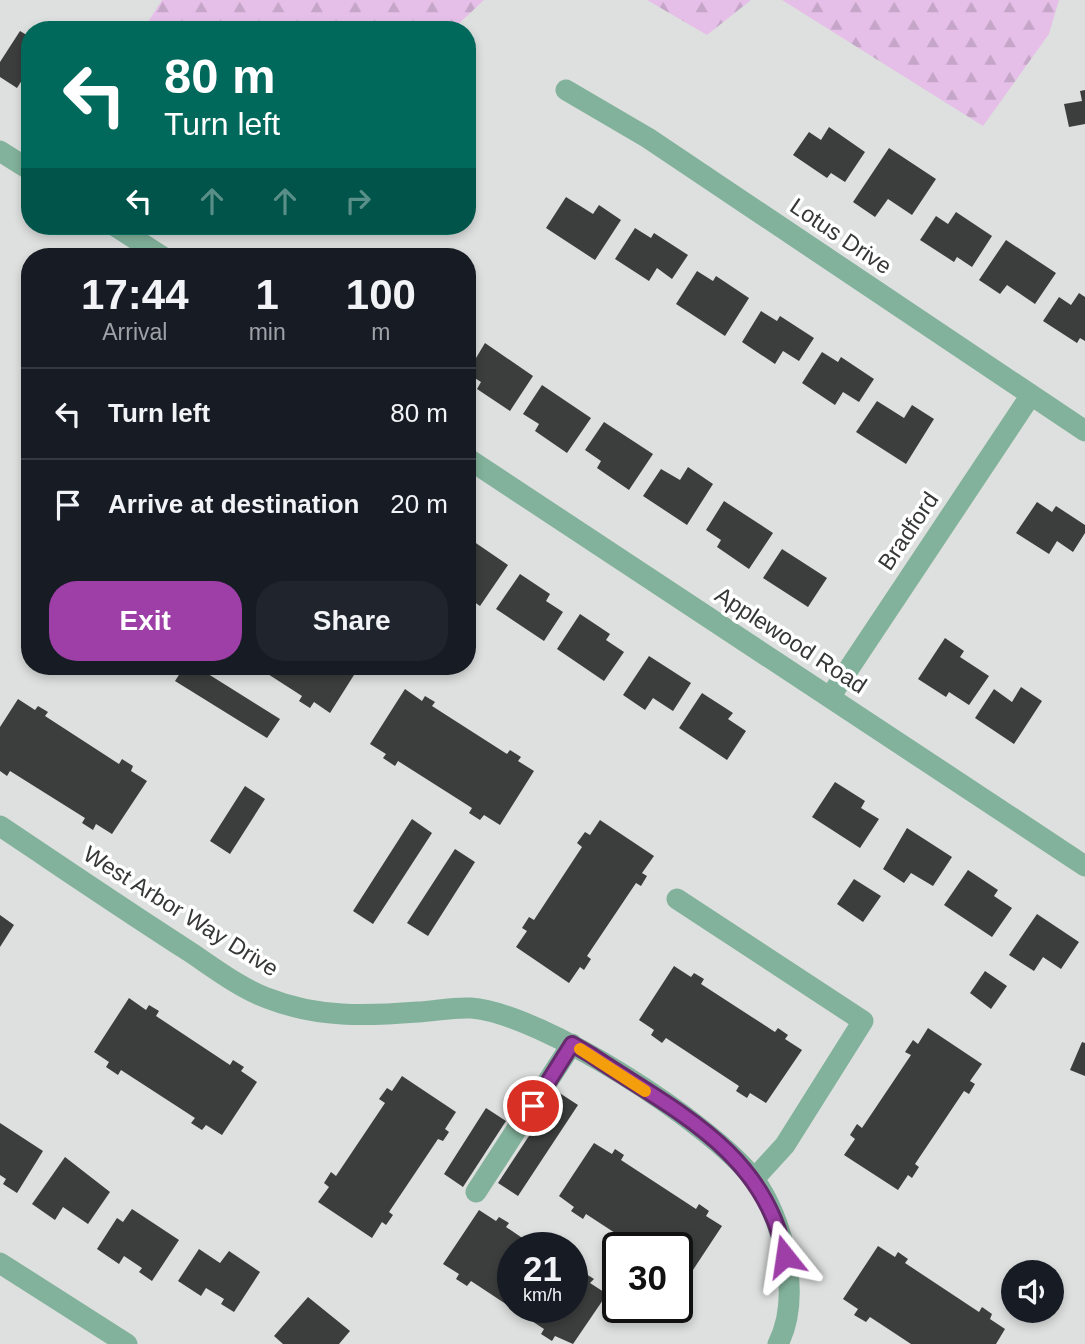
<!DOCTYPE html>
<html lang="en">
<head>
<meta charset="utf-8">
<style>
	body { margin:0; font-family:Helvetica,sans-serif; background:#20242c; color:#f1f3f6; height:100vh; display:flex; flex-direction:column; font-size:26px; white-space:nowrap }
	* { box-sizing:border-box; margin:0 }
	p { font-size:23px; color:#9ea1a6 }
	.icon { flex:none; width:38px; height:38px; fill:none; stroke:currentColor; stroke-width:2; stroke-linecap:round; stroke-linejoin:round }
	.map { position:relative; flex:1; overflow:hidden }
	.details { position:absolute; left:21px; top:248px; width:455px; height:427px; display:flex; flex-direction:column; background:#171b24; border-radius:28px; box-shadow:0 4px 10px #0003 }
	.details>* { flex:none }
	.banner { position:absolute; left:21px; top:21px; width:455px; height:214px; border-radius:28px; box-shadow:0 4px 10px #0003; background:#00695c; color:#fff; overflow:hidden }
	.controls { position:absolute; left:1001px; top:1260px; display:grid; gap:14px }
	.controls a { display:grid; place-items:center; width:63px; height:63px; border-radius:50%; background:#171b24; box-shadow:0 4px 10px #0003; font-size:35px }
	.speed { position:absolute; left:497px; top:1232px; display:flex; gap:14px; font-size:35px; font-weight:700; text-align:center }
	.speed>* { display:grid; place-content:center; width:91px; height:91px; border-radius:50%; background:#171b24; box-shadow:0 4px 10px #0003; line-height:1 }
	.speed small { font-size:18px; font-weight:400 }
	.speed .limit { border:4px solid #111; border-radius:10px; background:#fff; color:#111 }
	.pin { position:absolute; display:grid; place-items:center; width:60px; height:60px; color:#fff; margin:-30px; border:4px solid #fff; border-radius:50%; box-shadow:0 2px 7px #0007 }
	.me { position:absolute; width:77px; margin:-38px; rotate:345deg; stroke-linejoin:round; filter:drop-shadow(0 0 5px #0008) }
	.turn { display:flex; align-items:center; gap:24px; height:147px; padding:0 28px; font-size:32px }
	.turn .icon { width:91px; height:91px; stroke-width:2.5 }
	.turn b { display:block; font-size:49px; line-height:60px }
	.lanes { display:flex; align-items:center; height:66px; padding:0 28px; background:#0003; justify-content:center; gap:35px; direction:ltr }
	.lanes .off { opacity:.35 }
	.eta { display:flex; justify-content:space-evenly; align-items:center; height:119px; text-align:center }
	.eta b { font-size:42px; font-weight:700; line-height:49px }
	.button { display:flex; gap:14px; margin-top:auto; padding:14px 28px }
	.button a { flex:1; height:80px; border-radius:28px; background:#9e3fa8; color:#fff; font-size:28px; font-weight:700; line-height:80px; text-align:center }
	.button a+a { background:#20242c; color:#f1f3f6 }
	ul { padding:0; list-style:none }
	li { display:flex; align-items:center; gap:21px; height:91px; padding:0 28px; border-top:2px solid #363941 }
	li div { flex:1 }
	li b { display:block; font-size:26px }
	li em { font-style:normal }
	.map>svg:first-child { display:block }
	.forest { fill:url(#forest-firs) }
	.building { fill:#3b3e3d }
	.lines { fill:none; stroke-linecap:round; stroke-linejoin:round }
	.minor { stroke:#82b29b; stroke-width:21 }
	.route-casing { stroke:#67296d; stroke-width:18 }
	.route { stroke:#9e3fa8; stroke-width:12 }
	.slow { stroke:#f59e0b; stroke-width:12 }
	.labels { text-anchor:middle; stroke-width:7; stroke-linejoin:round; paint-order:stroke }
	.street-label { font-size:23px; fill:#363837; stroke:#fff }
</style>
</head>
<body>
<div class="map">
<svg width="1085" height="1344" viewBox="0 0 1085 1344">
	<defs>
		<pattern id="forest-firs" width="22" height="20" patternUnits="userSpaceOnUse" patternTransform="scale(1.75)"><rect width="22" height="20" fill="#e5bfe8"/><path d="M5 1l3.5 6h-7zM16 11l3.5 6h-7z" fill="#c5a5c8"/></pattern>
	</defs>
	<rect width="100%" height="100%" fill="#dde0de"/>
	<path class="forest" d="M162,0h322l-32,30h-309z
		M647,0h104l-44,35z
		M782,0h277l-10,34 -66,92z"/>
	<path class="building" d="M20,31l10,6v43l-6,-3 -7,11 -17,-11v-15z
		M1085,90v34l-16,3 -5,-23 18,-3 -2,-10z
		M829,127l36,25 -20,30 -14,-9 -4,5 -34,-23 16,-23 12,8z
		M889,148l47,31 -24,36 -24,-16 -13,18 -22,-15z
		M566,197l27,17 6,-9 22,15 -26,40 -49,-32z
		M956,212l36,24 -20,31 -15,-10 -3,5 -34,-22 16,-24 12,8z
		M635,228l16,10 3,-5 34,22 -16,24 -15,-11 -8,13 -34,-22z
		M1006,240l50,33 -21,31 -28,-19 -7,9 -21,-14z
		M697,271l16,10 3,-5 33,22 -24,38 -49,-32z
		M1079,293l6,4v44l-5,-3 -3,5 -34,-22 16,-24 12,8z
		M761,311l16,10 3,-5 34,22 -15,23 -16,-10 -8,13 -33,-22z
		M485,343l48,33 -23,35 -33,-22 4,-7 -14,-9z
		M822,352l16,10 3,-5 33,22 -15,23 -16,-10 -8,13 -33,-22z
		M542,385l49,33 -24,35 -32,-22 4,-7 -16,-10z
		M877,401l27,17 8,-13 22,14 -28,45 -50,-32z
		M604,422l49,32 -24,36 -32,-22 4,-7 -16,-11z
		M688,467l25,17 -26,41 -44,-29 18,-27 19,11z
		M724,501l49,32 -24,36 -32,-22 4,-7 -15,-10z
		M1037,502l15,10 4,-6 29,19v8l-12,19 -16,-11 -8,13 -33,-21z
		M467,537l41,28 -28,41 -13,-9z
		M782,549l45,29 -19,29 -45,-29z
		M520,574l30,20 -4,7 17,11 -19,29 -48,-32z
		M580,614l30,20 -4,6 18,12 -20,29 -47,-32z
		M945,638l19,13 -4,6 29,19 -20,29 -20,-13 -3,5 -28,-18z
		M649,656l42,27 -18,28 -20,-13 -8,12 -22,-15z
		M184,667h13l83,52 -13,19 -92,-57z
		M257,667h102l-29,46 -16,-11 -4,6 -11,-7 3,-5z
		M1021,687l21,14 -28,43 -39,-26 19,-29 18,13z
		M405,689l17,12 3,-5 10,6 -3,4 75,48 3,-4 11,7 -3,4 16,10 -34,54 -16,-10 -4,5 -11,-7 3,-5 -74,-47 -3,5 -12,-8 3,-4 -16,-10z
		M702,693l31,20 -5,6 18,12 -19,29 -48,-32z
		M18,699l17,11 3,-4 10,6 -3,4 74,48 3,-5 11,7 -2,5 16,10 -35,53 -16,-10 -3,6 -11,-7 3,-5 -75,-47 -3,5 -7,-5v-44z
		M835,782l30,19 -4,7 18,11 -19,29 -48,-31z
		M245,786l20,13 -35,55 -20,-13z
		M412,819l20,14 -59,91 -20,-13z
		M600,820l54,36 -12,17 5,3 -6,10 -5,-3 -49,73 4,3 -7,11 -4,-3 -11,16 -53,-36 11,-16 -5,-3 7,-11 5,3 48,-73 -5,-4 8,-11 5,3z
		M907,828l45,29 -19,29 -22,-13 -7,10 -21,-14z
		M455,849l20,13 -47,74 -21,-13z
		M968,870l30,20 -4,6 18,12 -20,29 -48,-32z
		M854,879l27,17 -18,26 -26,-18z
		M1037,914l42,28 -18,27 -18,-12 -9,14 -25,-16z
		M0,915l14,10 -14,22z
		M674,966l17,11 3,-4 10,6 -3,5 74,48 3,-4 10,7 -3,4 17,11 -36,53 -16,-10 -3,5 -11,-7 3,-5 -73,-48 -4,5 -11,-8 3,-5 -15,-10z
		M985,971l22,15 -16,23 -21,-16z
		M129,998l17,12 3,-5 10,6 -3,5 74,49 3,-5 11,7 -3,4 16,11 -35,53 -16,-10 -4,5 -11,-7 4,-5 -74,-48 -3,5 -12,-8 3,-5 -15,-10z
		M928,1028l54,36 -12,17 5,3 -6,10 -5,-3 -49,73 4,3 -7,11 -4,-3 -10,15 -54,-35 11,-16 -5,-4 7,-11 5,4 49,-73 -6,-3 8,-12 5,4z
		M1082,1042l3,1v33l-15,-6z
		M402,1076l54,36 -11,17 4,3 -6,9 -5,-2 -49,73 4,3 -7,10 -4,-3 -10,16 -54,-36 11,-15 -5,-4 7,-11 5,4 49,-73 -6,-4 8,-11 5,3z
		M558,1092l20,13 -60,91 -20,-13z
		M486,1108l20,13 -43,66 -19,-13z
		M0,1123l43,28 -26,42 -14,-9 3,-5 -6,-4z
		M594,1143l18,11 3,-5 9,6 -3,5 75,49 3,-5 10,7 -3,5 16,10 -35,53 -10,-6v-25h-39l-52,-34 -3,5 -12,-8 3,-4 -15,-11z
		M65,1157l45,35 -22,32 -25,-17 -8,13 -23,-16z
		M132,1209l47,31 -27,41 -13,-9 3,-4 -18,-12 -5,8 -22,-15 20,-31 6,4z
		M479,1210l17,11 3,-4 10,6 -3,4 31,21h-24v59h59v-36l8,5 3,-4 11,7 -4,4 17,11 -34,50 -18,-8 -3,5 -11,-7 3,-5 -73,-48 -4,5 -11,-7 3,-5 -16,-10z
		M878,1246l17,11 3,-5 10,7 -3,4 74,49 3,-5 10,7 -2,5 15,10 -9,15h-85l-41,-27 -4,5 -12,-7 4,-6 -15,-10z
		M199,1249l21,14 9,-12 31,21 -26,40 -13,-8 3,-5 -18,-11 -5,8 -23,-15z
		M308,1297l42,34 -11,13h-56l-9,-8z"/>
	<g class="lines">
		<path class="minor" d="M566,90l82,48 437,293
			M0,151l30,19
			M115,226l48,31
			M467,458l618,408
			M830,697l201,-302
			M0,826c63,42 126,85 190,126 24,16 50,36 77,46 50,20 100,18 151,14 17,-1 36,-5 53,-4 70,5 240,115 282,170 31,40 49,119 25,166
			M677,899l186,122 -78,124 -31,34
			M476,1192l96,-148
			M0,1263l127,81"/>
	</g>
	<g class="lines">
		<g class="route-casing">
			<path id="route" d="M533,1106l39,-62 19,11c82,55 174,96 194,201"/>
		</g>
		<use href="#route" class="route"/>
		<path class="slow" d="M580,1049l65,42"/>
	</g>
	<g class="labels">
		<g class="street-label">
			<text transform="translate(841 236) rotate(34)" y="8">Lotus Drive</text>
			<text transform="translate(908 531) rotate(-56)" y="8">Bradford</text>
			<text transform="translate(791 640) rotate(33)" y="8">Applewood Road</text>
			<text transform="translate(181 911) rotate(32)" y="8">West Arbor Way Drive</text>
		</g>
	</g>
</svg>
<div class="controls">
<a><svg class="icon" aria-label="sound" viewBox="0 0 24 24"><path d="M4 9h4l5-4v14l-5-4H4zM17 9q2 3 0 6"/></svg></a>
</div>
<div class="speed"><div>21<small>km/h</small></div><div class="limit">30</div></div>
<div class="pin" style="left:533px;top:1106px;background:#d93025"><svg class="icon" aria-label="arrive" viewBox="0 0 24 24"><path d="M6 21V4h12l-3 4 3 4H6"/></svg></div>
<svg class="me" style="left:785px;top:1256px" viewBox="-20 -20 40 40"><path d="M0-17L14 15 0 8-14 15z" fill="#9e3fa8" stroke="#fff" stroke-width="4"/></svg>
<div class="banner">
<div class="turn"><svg class="icon" aria-label="left" viewBox="0 0 24 24"><path d="M17 20v-9H6M10 6l-5 5 5 5"/></svg><div><b>80 m</b>Turn left</div></div>
<div class="lanes"><svg class="icon" aria-label="left" viewBox="0 0 24 24"><path d="M17 20v-9H6M10 6l-5 5 5 5"/></svg><svg class="icon off" aria-label="ahead" viewBox="0 0 24 24"><path d="M12 20V5M6 11l6-6 6 6"/></svg><svg class="icon off" aria-label="ahead" viewBox="0 0 24 24"><path d="M12 20V5M6 11l6-6 6 6"/></svg><svg class="icon off" aria-label="right" viewBox="0 0 24 24"><path d="M7 20v-9h11M14 6l5 5-5 5"/></svg></div>
</div>
<section class="details">
<div class="eta">
<div><b>17:44</b><p>Arrival</p></div>
<div><b>1</b><p>min</p></div>
<div><b>100</b><p>m</p></div>
</div>
<ul>
<li><svg class="icon" aria-label="left" viewBox="0 0 24 24"><path d="M17 20v-9H6M10 6l-5 5 5 5"/></svg><div><b>Turn left</b></div><em>80 m</em></li>
<li><svg class="icon" aria-label="arrive" viewBox="0 0 24 24"><path d="M6 21V4h12l-3 4 3 4H6"/></svg><div><b>Arrive at destination</b></div><em>20 m</em></li>
</ul>
<div class="button"><a>Exit</a><a>Share</a></div>
</section>
</div>
</body>
</html>
